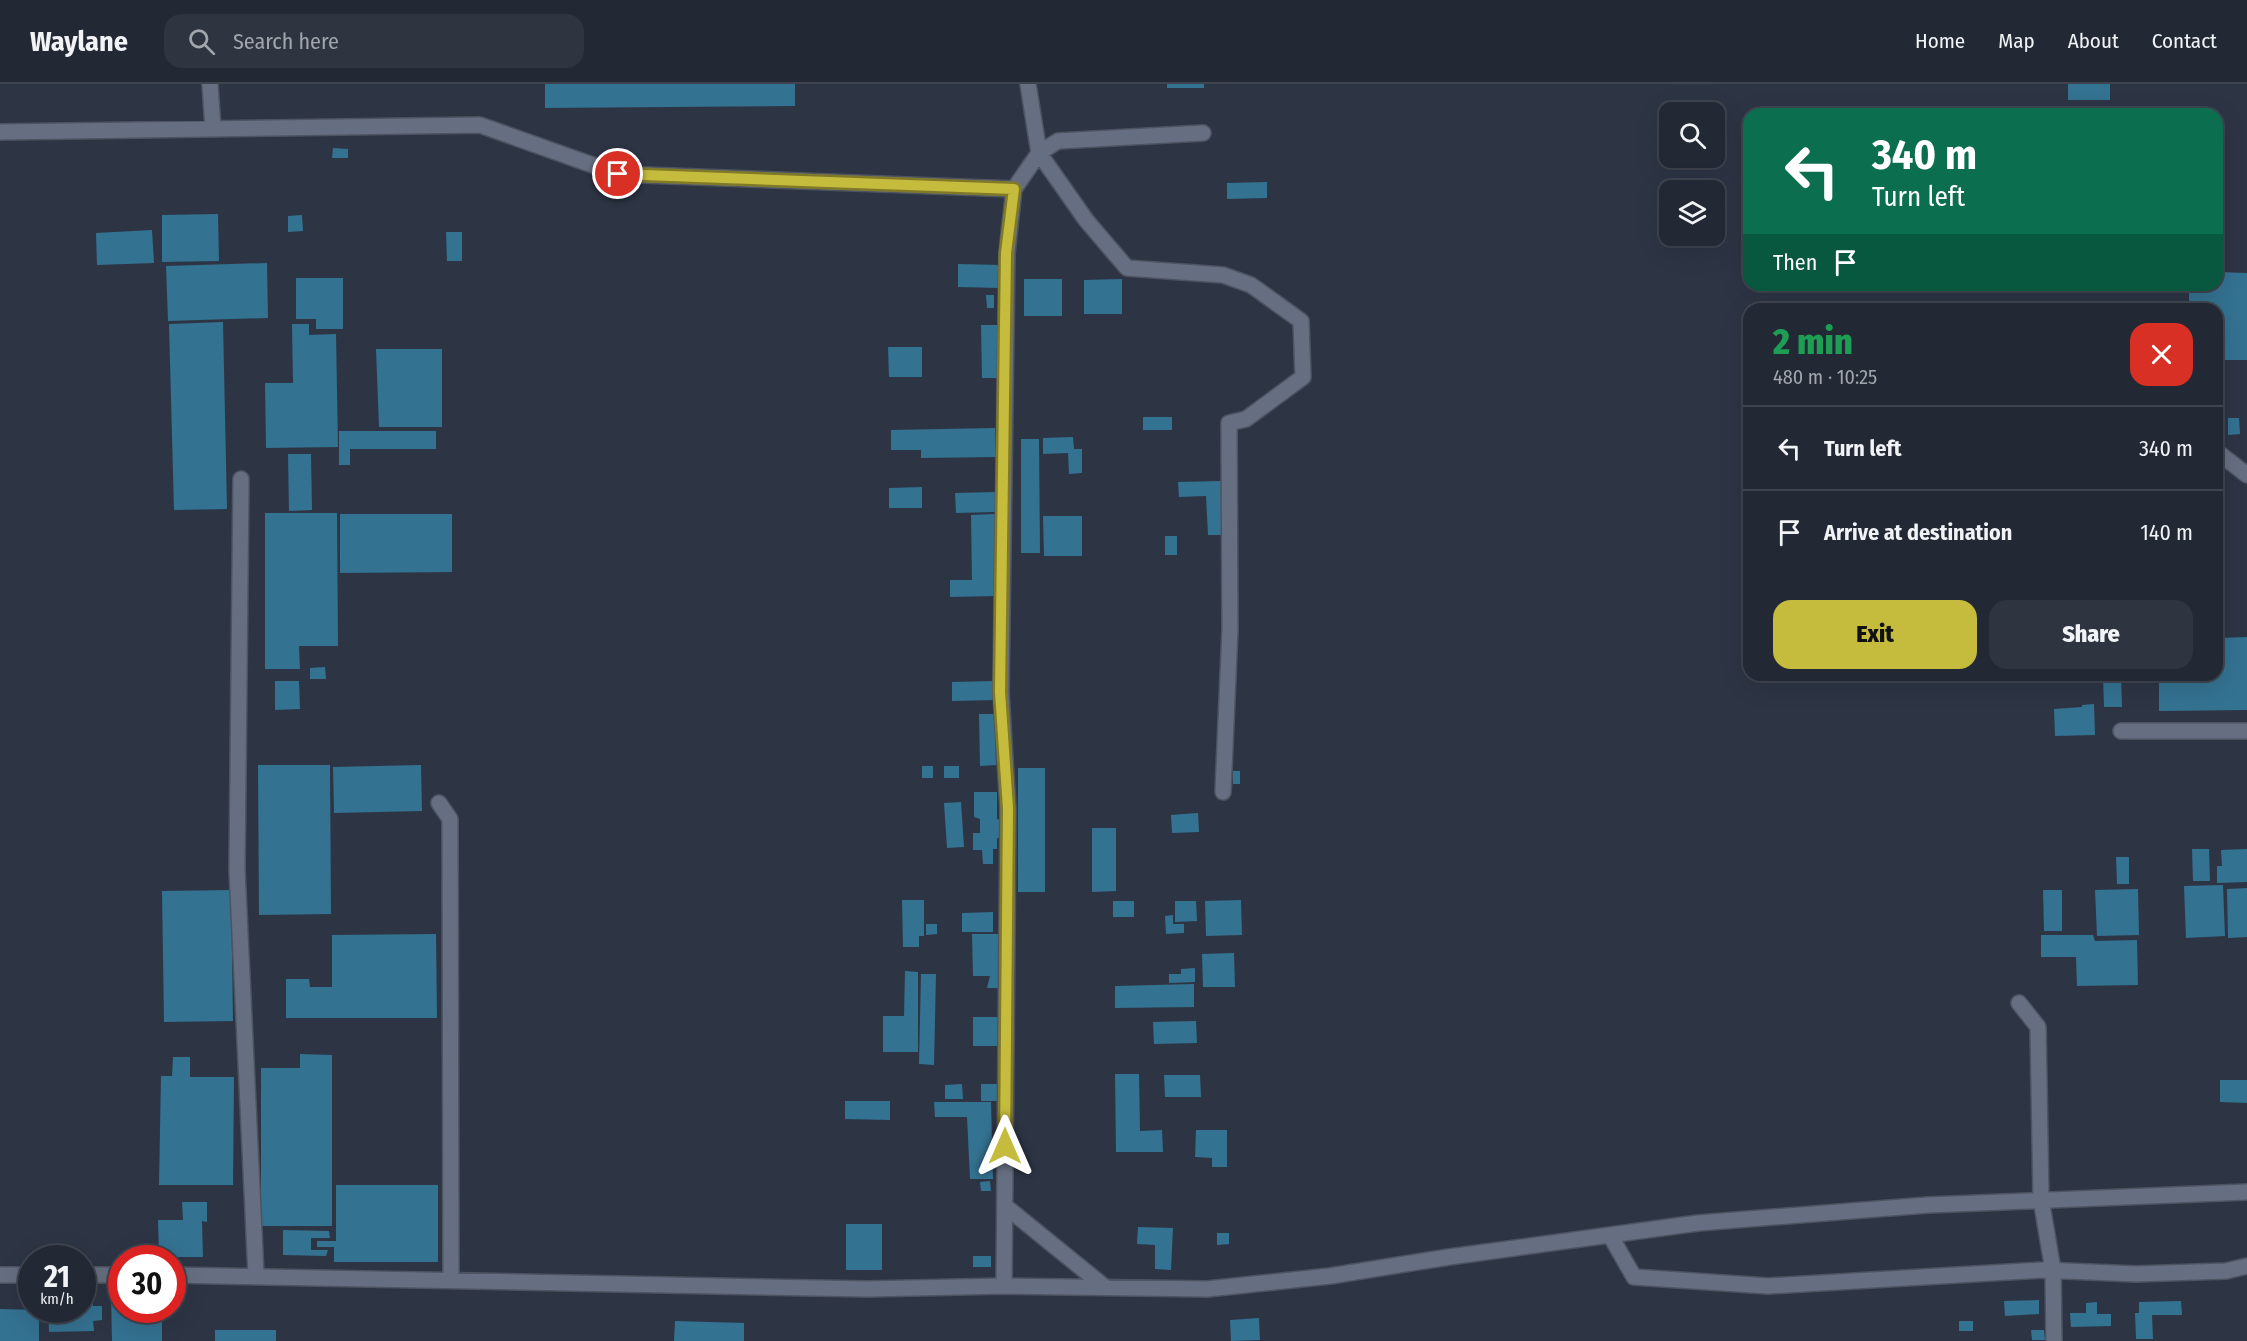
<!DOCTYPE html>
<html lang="en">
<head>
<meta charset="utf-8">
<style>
	body { margin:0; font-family:"Fira Sans Condensed",sans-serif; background:#2e3440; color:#f1f3f6; height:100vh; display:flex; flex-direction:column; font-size:22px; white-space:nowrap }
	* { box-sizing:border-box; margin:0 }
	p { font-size:20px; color:#a2a6ac }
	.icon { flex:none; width:33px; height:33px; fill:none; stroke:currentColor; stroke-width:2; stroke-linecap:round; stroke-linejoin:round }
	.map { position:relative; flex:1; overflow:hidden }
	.drawer { position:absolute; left:1743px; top:219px; width:480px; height:378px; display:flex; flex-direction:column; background:#222834; border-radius:18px; box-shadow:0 6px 24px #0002,0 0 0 2px #3f444f }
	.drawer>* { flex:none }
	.hud { position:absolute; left:1743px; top:24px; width:480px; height:183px; border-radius:18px; box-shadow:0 6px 24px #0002,0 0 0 2px #3f444f; background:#0b6e4f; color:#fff; overflow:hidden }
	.fabs { position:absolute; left:1659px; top:18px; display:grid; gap:12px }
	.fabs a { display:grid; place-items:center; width:66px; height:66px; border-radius:12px; background:#222834; box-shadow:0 6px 24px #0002,0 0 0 2px #3f444f; font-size:30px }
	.speed { position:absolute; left:18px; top:1161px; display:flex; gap:12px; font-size:30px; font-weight:700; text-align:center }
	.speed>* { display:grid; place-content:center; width:78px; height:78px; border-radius:50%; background:#222834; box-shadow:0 6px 24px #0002,0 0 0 2px #3f444f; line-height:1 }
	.speed small { font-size:15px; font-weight:400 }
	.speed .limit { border:9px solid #d22; background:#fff; color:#111 }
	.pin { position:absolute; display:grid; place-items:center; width:51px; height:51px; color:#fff; margin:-26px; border:3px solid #fff; border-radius:50%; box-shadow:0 2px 6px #0007 }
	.me { position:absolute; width:66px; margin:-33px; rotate:0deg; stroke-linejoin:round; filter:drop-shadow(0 0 4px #0008) }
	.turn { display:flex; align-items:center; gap:21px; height:126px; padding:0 30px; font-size:27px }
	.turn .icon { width:78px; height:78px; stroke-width:2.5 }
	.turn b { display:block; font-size:42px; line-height:51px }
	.then { display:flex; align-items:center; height:57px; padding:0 30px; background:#0003; gap:12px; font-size:22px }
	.round { display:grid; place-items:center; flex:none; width:63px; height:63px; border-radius:18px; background:#2e3440 }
	.overview { display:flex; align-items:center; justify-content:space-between; height:102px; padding:0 30px }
	h1 { font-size:36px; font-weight:800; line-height:45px; color:#1e9e55 }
	.button { display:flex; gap:12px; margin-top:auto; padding:12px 30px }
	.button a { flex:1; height:69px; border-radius:18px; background:#c5bc3d; color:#111; font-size:24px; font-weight:800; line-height:69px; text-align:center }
	.button a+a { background:#2e3440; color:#f1f3f6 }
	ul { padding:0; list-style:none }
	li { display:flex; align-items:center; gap:18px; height:84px; padding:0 30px; border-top:2px solid #3f444f }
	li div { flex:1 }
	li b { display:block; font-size:22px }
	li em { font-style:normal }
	header { display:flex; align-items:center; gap:36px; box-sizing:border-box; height:84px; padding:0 30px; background:#222834; border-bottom:2px solid #3f444f }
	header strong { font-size:28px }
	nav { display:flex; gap:33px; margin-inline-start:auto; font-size:21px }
	.search { width:420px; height:54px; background:#2e3440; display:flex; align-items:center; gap:15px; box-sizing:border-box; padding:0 21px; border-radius:18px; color:#a2a6ac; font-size:22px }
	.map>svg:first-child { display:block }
	.building { fill:#347291 }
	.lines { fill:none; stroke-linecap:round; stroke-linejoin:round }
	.street-casing { stroke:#4d5360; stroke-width:18 }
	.street { stroke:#666f81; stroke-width:15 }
	.route-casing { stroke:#807a28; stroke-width:15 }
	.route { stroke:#c5bc3d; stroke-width:10 }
</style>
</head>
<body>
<header>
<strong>Waylane</strong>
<div class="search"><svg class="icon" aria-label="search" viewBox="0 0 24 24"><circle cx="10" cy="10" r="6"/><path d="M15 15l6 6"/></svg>Search here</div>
<nav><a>Home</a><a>Map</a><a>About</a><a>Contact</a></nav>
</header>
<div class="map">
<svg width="2247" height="1257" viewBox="0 0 2247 1257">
	<rect width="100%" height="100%" fill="#2d3545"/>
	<path class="building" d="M545,0h250v22l-250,2z
		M1167,0h37v4h-37z
		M2068,0h42v16h-42z
		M2164,22l1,8h-66l-1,-7z
		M333,64l15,1v9h-16z
		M1267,98v16l-40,1v-16z
		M218,130l1,47 -57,1v-47z
		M302,131l1,16 -15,1v-16z
		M152,146l2,33 -57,2 -1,-32z
		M446,148h16v29h-15z
		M267,179l1,55 -100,3 -2,-55z
		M958,180l43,1v23l-43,-1z
		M2217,188l30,1v87h-30v-51h-28v-24h28z
		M296,194h47v51h-27v-10h-20z
		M1024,195h38v37h-38z
		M1122,195v35h-38v-34z
		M986,211h8v13h-7z
		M223,238l4,187 -53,1 -5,-186z
		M292,240h17v11l27,-1 2,113 -72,1 -1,-65h28z
		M981,241h16l1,53h-16z
		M888,263h34v30h-33z
		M376,265h66v78h-63z
		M1143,333h29v13h-29z
		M2228,334h11l1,16 -12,1z
		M995,344l1,29 -75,1v-8h-30v-20z
		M339,347h97v18h-86v16h-11z
		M1073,353l1,12h8v24l-13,1 -1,-21 -25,1v-16z
		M1021,355h18l1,114h-19z
		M288,370h23l1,56 -23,1z
		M1221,397l2,54h-15l-2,-39 -27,1 -1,-15z
		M922,403v21h-33v-20z
		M995,408v20l-39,1 -1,-20z
		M265,429h72l1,133h-39l1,23h-35z
		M340,430h112v58l-112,1z
		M995,430l1,82 -46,1v-17h22l-1,-65z
		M1043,432h39v40h-38z
		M1165,452h12v19h-12z
		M2247,553v73l-88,1v-36h58v-37z
		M325,583l1,12h-16v-11z
		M2103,591h18l1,32h-18z
		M275,597h24l1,28 -25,1z
		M995,597l1,19 -44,1v-19z
		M2094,620l1,31 -40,1 -1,-27 28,-2v-2z
		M979,630h16l1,51 -16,1z
		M258,681h72l1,149 -72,1z
		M421,681l1,46 -88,2 -1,-46z
		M922,682h11v12h-11z
		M944,682h15v12h-15z
		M1018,684h27v124h-27z
		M1233,687h7v13h-7z
		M974,708h23v27l5,1 1,18h-6v11h-4v15h-10l-1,-14h-9v-17h7v-14l-6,-2z
		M961,718l3,45 -17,1 -3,-45z
		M1198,729l1,19 -27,1 -1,-18z
		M1092,744h24v63l-24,1z
		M2192,765h17l1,32h-17z
		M2247,765v33l-30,1v-17h5l-1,-16z
		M2116,773h13v27h-12z
		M2223,801l2,51 -39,2 -2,-52z
		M2247,804v49l-19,1 -1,-49z
		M2138,805l1,46 -42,1 -2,-46z
		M231,806l2,131 -69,1 -2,-131z
		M2043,806h19v41h-18z
		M902,816h22v36h-5v11h-16z
		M1241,816l1,35 -36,1 -1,-35z
		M1113,817h21v16h-21z
		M1175,817h21l1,20 -22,1z
		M993,828v20h-31v-19z
		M1173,831v9h11v9l-18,1 -1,-18z
		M926,840h11v10l-11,1z
		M436,850l1,84h-151v-39h23l1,8h22v-52z
		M972,850h28v54h-13l3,-12h-17z
		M2041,851h52l2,6 42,-1 1,45 -61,1 -1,-29h-35z
		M1234,869l1,34h-32l-1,-33z
		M1195,884v14l-26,1v-9h12v-5z
		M905,887l13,1v80h-35v-36h21z
		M921,890h15l-2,91 -15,-1z
		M1194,900v23l-79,1v-22z
		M973,933h27v29h-27z
		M1196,937l1,22 -43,1 -1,-22z
		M300,970l32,1v171h-71v-158h39z
		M173,973h17v20h44l-1,108h-74l2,-109h11z
		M1115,990h24l1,57 22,-1 1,22h-47z
		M1164,991h36l1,22h-36z
		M2220,996h27v23l-27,-1z
		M962,1000l1,15h-18v-14z
		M981,1000h17v17h-17z
		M845,1017h45v19l-45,-1z
		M934,1018h57l2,77h-23l-3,-62h-32z
		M1196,1046h31v37h-15v-9l-17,-1z
		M990,1097l1,10h-10l-1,-9z
		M336,1101h102v77h-104v-15h-17v-6h19z
		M182,1118h25v20l-5,-1 1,36h-44l-1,-37h25z
		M846,1140h36v46h-36z
		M1138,1143l35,1 -2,42 -16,-1v-24l-18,-1z
		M283,1146l46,1 1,7h-19v12h17l-2,6 -43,-1z
		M1217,1149h12v11l-12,1z
		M973,1172h18v11h-18z
		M82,1209h10l1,13h9v14l-9,1 1,10 -45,1 -1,-22h34z
		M111,1213h11v13h40v31h-50z
		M2039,1216v14l-34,2 -1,-15z
		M2181,1217l1,14h-30l1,24h-17l-1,-26h4v-11z
		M2097,1218v12h14v12l-40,1 -1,-14h16v-10z
		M0,1225l39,1v31h-39z
		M1259,1234l1,22 -29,1 -1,-21z
		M675,1237l69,2v18h-70z
		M1959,1237h14v10h-14z
		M215,1246h61v11h-61z
		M2031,1246h13l1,10h-13z"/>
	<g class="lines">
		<g class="street-casing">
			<path id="street" d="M210,0l3,45
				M0,48l480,-7 138,49 396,15
				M1203,49l-145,8 -19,12 47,67 41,48 96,7 28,10 50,36 2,56 -57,42 -17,4 1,206 -7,163
				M2220,370l27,21
				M241,395l-4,391 19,405
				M2121,647h126
				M439,719l11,16 1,460
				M2019,919l19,24 3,172 12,71 1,71
				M1005,1122l101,82
				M1610,1151l24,42 134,9 275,-16 93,4 90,-3 21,-5
				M0,1191h32
				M82,1191h40
				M172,1191l695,14 137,-3 203,3 123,-13 119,-19 249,-34 230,-18 319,-13
				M1004,1202l4,-477 -7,-117 6,-439 7,-64 25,-36 -11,-69"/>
		</g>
		<use href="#street" class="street"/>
	</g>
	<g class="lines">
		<g class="route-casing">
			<path id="route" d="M618,90l396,15 -8,64 -6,439 8,116 -3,338"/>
		</g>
		<use href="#route" class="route"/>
	</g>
</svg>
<div class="fabs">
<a><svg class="icon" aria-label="search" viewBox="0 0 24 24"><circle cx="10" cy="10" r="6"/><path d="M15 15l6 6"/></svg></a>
<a><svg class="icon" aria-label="layers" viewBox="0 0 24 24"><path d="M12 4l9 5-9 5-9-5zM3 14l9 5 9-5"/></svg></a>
</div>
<div class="speed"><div>21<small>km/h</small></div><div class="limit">30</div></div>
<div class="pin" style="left:618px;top:90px;background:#d93025"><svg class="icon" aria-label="arrive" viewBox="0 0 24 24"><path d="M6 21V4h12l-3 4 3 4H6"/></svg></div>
<svg class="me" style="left:1005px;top:1062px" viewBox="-20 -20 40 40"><path d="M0-17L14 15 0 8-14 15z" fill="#c5bc3d" stroke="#fff" stroke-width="4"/></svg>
<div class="hud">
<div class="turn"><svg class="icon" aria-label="left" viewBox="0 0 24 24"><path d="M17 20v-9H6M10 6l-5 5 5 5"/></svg><div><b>340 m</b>Turn left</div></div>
<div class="then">Then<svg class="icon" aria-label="arrive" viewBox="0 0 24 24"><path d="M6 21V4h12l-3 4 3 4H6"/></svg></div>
</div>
<section class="drawer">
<div class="overview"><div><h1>2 min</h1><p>480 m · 10:25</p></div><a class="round" style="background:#d93025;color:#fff"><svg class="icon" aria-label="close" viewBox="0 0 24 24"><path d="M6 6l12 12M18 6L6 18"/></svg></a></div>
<ul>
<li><svg class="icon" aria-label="left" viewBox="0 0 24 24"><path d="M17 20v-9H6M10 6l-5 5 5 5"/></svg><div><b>Turn left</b></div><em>340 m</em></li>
<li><svg class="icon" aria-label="arrive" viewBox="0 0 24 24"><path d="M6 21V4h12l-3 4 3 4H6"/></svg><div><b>Arrive at destination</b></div><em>140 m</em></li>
</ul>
<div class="button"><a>Exit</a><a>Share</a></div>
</section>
</div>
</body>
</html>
